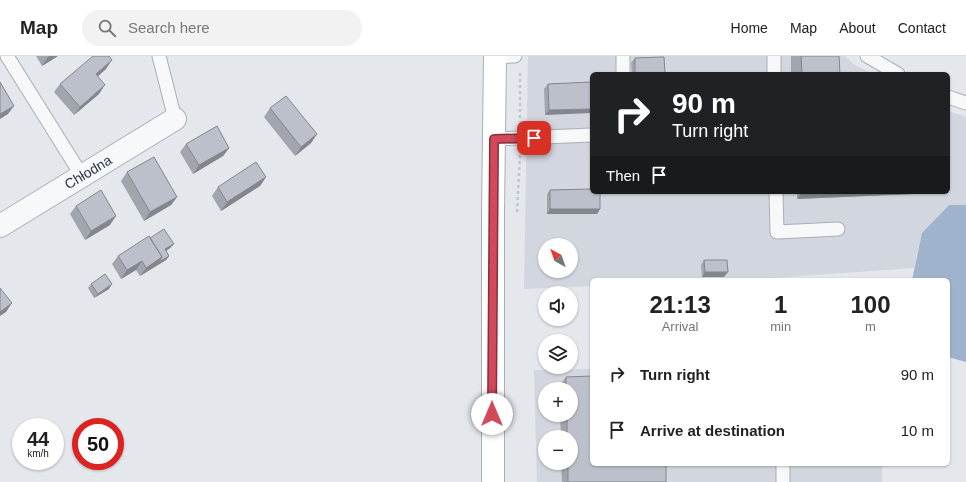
<!DOCTYPE html>
<html lang="en">
<head>
<meta charset="utf-8">
<style>
	body { margin:0; font-family:Arial,sans-serif; background:#f2f2f2; color:#222; height:100vh; display:flex; flex-direction:column; font-size:15px; white-space:nowrap }
	* { box-sizing:border-box; margin:0 }
	p { font-size:13px; color:#767676 }
	.icon { flex:none; width:22px; height:22px; fill:none; stroke:currentColor; stroke-width:2; stroke-linecap:round; stroke-linejoin:round }
	.map { position:relative; flex:1; overflow:hidden }
	.details { position:absolute; left:590px; top:222px; width:360px; height:188px; display:flex; flex-direction:column; background:#fff; border-radius:6px; box-shadow:0 1px 3px #0004 }
	.details>* { flex:none }
	.guide { position:absolute; left:590px; top:16px; width:360px; height:122px; border-radius:6px; box-shadow:0 1px 3px #0004; background:#202124; color:#fff; overflow:hidden }
	.needle { width:26px; rotate:320deg }
	.buttons { position:absolute; left:538px; top:182px; display:grid; gap:8px }
	.buttons a { display:grid; place-items:center; width:40px; height:40px; border-radius:50%; background:#fff; box-shadow:0 1px 3px #0004; font-size:20px }
	.speed { position:absolute; left:12px; top:362px; display:flex; gap:8px; font-size:20px; font-weight:700; text-align:center }
	.speed>* { display:grid; place-content:center; width:52px; height:52px; border-radius:50%; background:#fff; box-shadow:0 1px 3px #0004; line-height:1 }
	.speed small { font-size:10px; font-weight:400 }
	.speed .limit { border:6px solid #d22; background:#fff; color:#111 }
	.pin { position:absolute; display:grid; place-items:center; width:34px; height:34px; color:#fff; margin:-17px; border-radius:8px; box-shadow:0 2px 6px #0006 }
	.me { position:absolute; width:44px; margin:-22px; rotate:0deg; stroke-linejoin:round; filter:drop-shadow(0 0 3px #0008) }
	.turn { display:flex; align-items:center; gap:14px; height:84px; padding:0 16px; font-size:18px }
	.turn .icon { width:52px; height:52px; stroke-width:2.5 }
	.turn b { display:block; font-size:28px; line-height:34px }
	.then { display:flex; align-items:center; height:38px; padding:0 16px; background:#0003; gap:8px; font-size:15px }
	.eta { display:flex; justify-content:space-evenly; align-items:center; height:68px; text-align:center }
	.eta b { font-size:24px; font-weight:800; line-height:28px }
	ul { padding:0; list-style:none }
	li { display:flex; align-items:center; gap:12px; height:56px; padding:0 16px }
	li div { flex:1 }
	li b { display:block; font-size:15px }
	li em { font-style:normal }
	header { display:flex; align-items:center; gap:24px; box-sizing:border-box; height:56px; padding:0 20px; background:#fff; border-bottom:1px solid #e0e0e0 }
	header strong { font-size:19px }
	nav { display:flex; gap:22px; margin-inline-start:auto; font-size:14px }
	.search { width:280px; height:36px; background:#f2f2f2; display:flex; align-items:center; gap:10px; box-sizing:border-box; padding:0 14px; border-radius:22px; color:#767676; font-size:15px }
	.map>svg:first-child { display:block }
	.built { fill:#d2d6de; fill-rule:evenodd }
	.water { fill:#9fb4cc }
	.lines { fill:none; stroke-linecap:round; stroke-linejoin:round }
	.lane-casing { stroke:#a9aeb7; stroke-width:15 }
	.street-casing { stroke:#a9aeb7; stroke-width:24 }
	.secondary-casing { stroke:#a9aeb7; stroke-width:24 }
	.path { stroke:#c2c5cb; stroke-width:2.5; stroke-dasharray:3 3; stroke-linecap:butt }
	.lane { stroke:#f7f8fa; stroke-width:13 }
	.street { stroke:#f7f8fa; stroke-width:22 }
	.secondary { stroke:#fff; stroke-width:22 }
	.wall { fill:#a1a5ae }
	.shaded-wall { fill:#83868d }
	.building { fill:#bbc0ca; stroke:#83868d }
	.route-casing { stroke:#882f3b; stroke-width:10 }
	.route { stroke:#d1495b; stroke-width:7 }
	.labels { text-anchor:middle; stroke-width:3; stroke-linejoin:round; paint-order:stroke }
	.street-label { font-size:14px; fill:#2b3445; stroke:#f4f6f9 }
</style>
</head>
<body>
<header>
<strong>Map</strong>
<div class="search"><svg class="icon" aria-label="search" viewBox="0 0 24 24"><circle cx="10" cy="10" r="6"/><path d="M15 15l6 6"/></svg>Search here</div>
<nav><a>Home</a><a>Map</a><a>About</a><a>Contact</a></nav>
</header>
<div class="map">
<svg width="966" height="426" viewBox="0 0 966 426">
	<rect width="100%" height="100%" fill="#e4e7ec"/>
	<path class="built" d="M528,0h317l10,9 18,9h-281v118h356v-81l18,6v88h-17l-27,28 -8,35 -171,12h-151v6l-68,3zM545,189h26v26h-26z
		M592,313v95h290v18h-345l-3,-112zM545,333h26v26h-26zM545,381h26v26h-26z"/>
	<path class="water" d="M949,149h17v157l-18,-5v-77h-36l10,-47z"/>
	<g class="lines">
		<g class="lane-casing">
			<path id="lane" d="M7,0l75,120
				M159,0l16,63
				M774,0v18
				M867,0l31,18
				M495,1l20,-1
				M623,18v-18
				M948,41l18,6
				M494,83l98,-4
				M776,136l1,40 61,-3
				M783,408v18"/>
		</g>
		<g class="street-casing">
			<path id="street" d="M0,170l175,-107"/>
		</g>
		<g class="secondary-casing">
			<path id="secondary" d="M493,426v-269l2,-157"/>
		</g>
		<path class="path" d="M520,17v49
			M517,156l3,-57"/>
		<use href="#lane" class="lane"/>
		<use href="#street" class="street"/>
		<use href="#secondary" class="secondary"/>
	</g>
	<path class="wall" d="M36,0h22l-16,10z
		M791,0h48l1,18h-49z
		M635,2l30,16h-33l-1,-11z
		M106,13l-8,7 1,18 -25,21 -20,-23 6,-8z
		M592,26l-47,33 -1,-26 4,-5z
		M270,52l47,26 -6,9 -16,13 -31,-39z
		M186,88l43,4 -6,8 -30,18 -13,-22z
		M127,116l50,25 -6,8 -27,16 -23,-40z
		M266,121l-6,9 -39,25 -9,-15 6,-9z
		M550,134l50,19 -3,5h-50v-20z
		M797,136h116l-1,2 -115,5z
		M76,150l34,19 -25,15 -15,-26z
		M150,182l24,6 -4,4 -4,3 3,5 -3,4 -26,16 -4,-6 -15,9 -9,-15 6,-8z
		M704,204l20,17h-22l-1,-12z
		M91,228l18,5 -15,9 -6,-10z
		M566,321l100,105h-104l-1,-19h10v-26h-10l-1,-22h11v-26h-11v-4z"/>
	<path class="shaded-wall" d="M50,0h8l-16,10 6,-9z
		M112,4l-6,9 -16,14 6,-9z
		M105,29l-6,9 -25,21 6,-8z
		M14,50l-6,8 -8,5v-5z
		M592,53v4l-47,2 4,-5z
		M317,78l-6,9 -16,13 6,-9z
		M229,92l-6,8 -30,18 6,-9z
		M266,121l-6,9 -39,25 6,-9z
		M802,136h111l-1,2 -115,5z
		M177,141l-6,8 -27,16 6,-9z
		M550,153h50l-3,5h-50z
		M116,160l-6,9 -25,15 6,-9z
		M174,188l-4,4 -8,6 3,-5z
		M169,200l-3,4 -26,16 6,-8 16,-11z
		M142,205l-6,9 -15,9 6,-9z
		M705,216h23l-4,5h-22z
		M112,228l-3,5 -15,9 4,-4z
		M12,247l-6,9 -6,4v-4z"/>
	<path class="building" d="M93,0h16l3,4 -16,14 9,11 -25,22 -20,-23z
		M801,0h38l1,18h-38z
		M664,1l1,17h-30v-16z
		M0,26l14,24 -14,8z
		M592,26v27l-43,1 -1,-26z
		M286,40l31,38 -16,13 -31,-39z
		M217,70l12,22 -30,17 -13,-21z
		M154,101l23,40 -27,15 -23,-40z
		M256,106l10,15 -39,25 -9,-15z
		M592,133v3h8v17h-50v-19z
		M101,134l15,26 -25,15 -15,-25z
		M164,173l10,15 -9,5 4,7 -10,6 3,-5 -12,-19z
		M149,180l13,21 -16,11 -4,-7 -15,9 -9,-14z
		M704,204h23l1,12h-23z
		M105,218l7,10 -14,10 -7,-10z
		M0,232l12,15 -12,9z
		M592,320v88h74v18h-98v-19h3v-26h-4v-22h4v-26h-5v-12z"/>
	<g class="lines">
		<g class="route-casing">
			<path id="route" d="M492,358l2,-275 40,-1"/>
		</g>
		<use href="#route" class="route"/>
	</g>
	<g class="labels">
		<g class="street-label">
			<text transform="translate(88 116) rotate(-31)" y="5">Chłodna</text>
		</g>
	</g>
</svg>
<div class="buttons">
<a><svg class="needle" viewBox="-14 -14 28 28"><path d="M0-13l5 13h-10z" fill="#e53935"/><path d="M0 13l5-13h-10z" fill="#767676"/></svg></a>
<a><svg class="icon" aria-label="sound" viewBox="0 0 24 24"><path d="M4 9h4l5-4v14l-5-4H4zM17 9q2 3 0 6"/></svg></a>
<a><svg class="icon" aria-label="layers" viewBox="0 0 24 24"><path d="M12 4l9 5-9 5-9-5zM3 14l9 5 9-5"/></svg></a>
<a>+</a>
<a>−</a>
</div>
<div class="speed"><div>44<small>km/h</small></div><div class="limit">50</div></div>
<div class="pin" style="left:534px;top:82px;background:#d93025"><svg class="icon" aria-label="arrive" viewBox="0 0 24 24"><path d="M6 21V4h12l-3 4 3 4H6"/></svg></div>
<svg class="me" style="left:492px;top:358px" viewBox="-20 -20 40 40"><circle r="19" fill="#fff"/><path d="M0-13L10 11 0 6-10 11z" fill="#d1495b"/></svg>
<div class="guide">
<div class="turn"><svg class="icon" aria-label="right" viewBox="0 0 24 24"><path d="M7 20v-9h11M14 6l5 5-5 5"/></svg><div><b>90 m</b>Turn right</div></div>
<div class="then">Then<svg class="icon" aria-label="arrive" viewBox="0 0 24 24"><path d="M6 21V4h12l-3 4 3 4H6"/></svg></div>
</div>
<section class="details">
<div class="eta">
<div><b>21:13</b><p>Arrival</p></div>
<div><b>1</b><p>min</p></div>
<div><b>100</b><p>m</p></div>
</div>
<ul>
<li><svg class="icon" aria-label="right" viewBox="0 0 24 24"><path d="M7 20v-9h11M14 6l5 5-5 5"/></svg><div><b>Turn right</b></div><em>90 m</em></li>
<li><svg class="icon" aria-label="arrive" viewBox="0 0 24 24"><path d="M6 21V4h12l-3 4 3 4H6"/></svg><div><b>Arrive at destination</b></div><em>10 m</em></li>
</ul>
</section>
</div>
</body>
</html>
